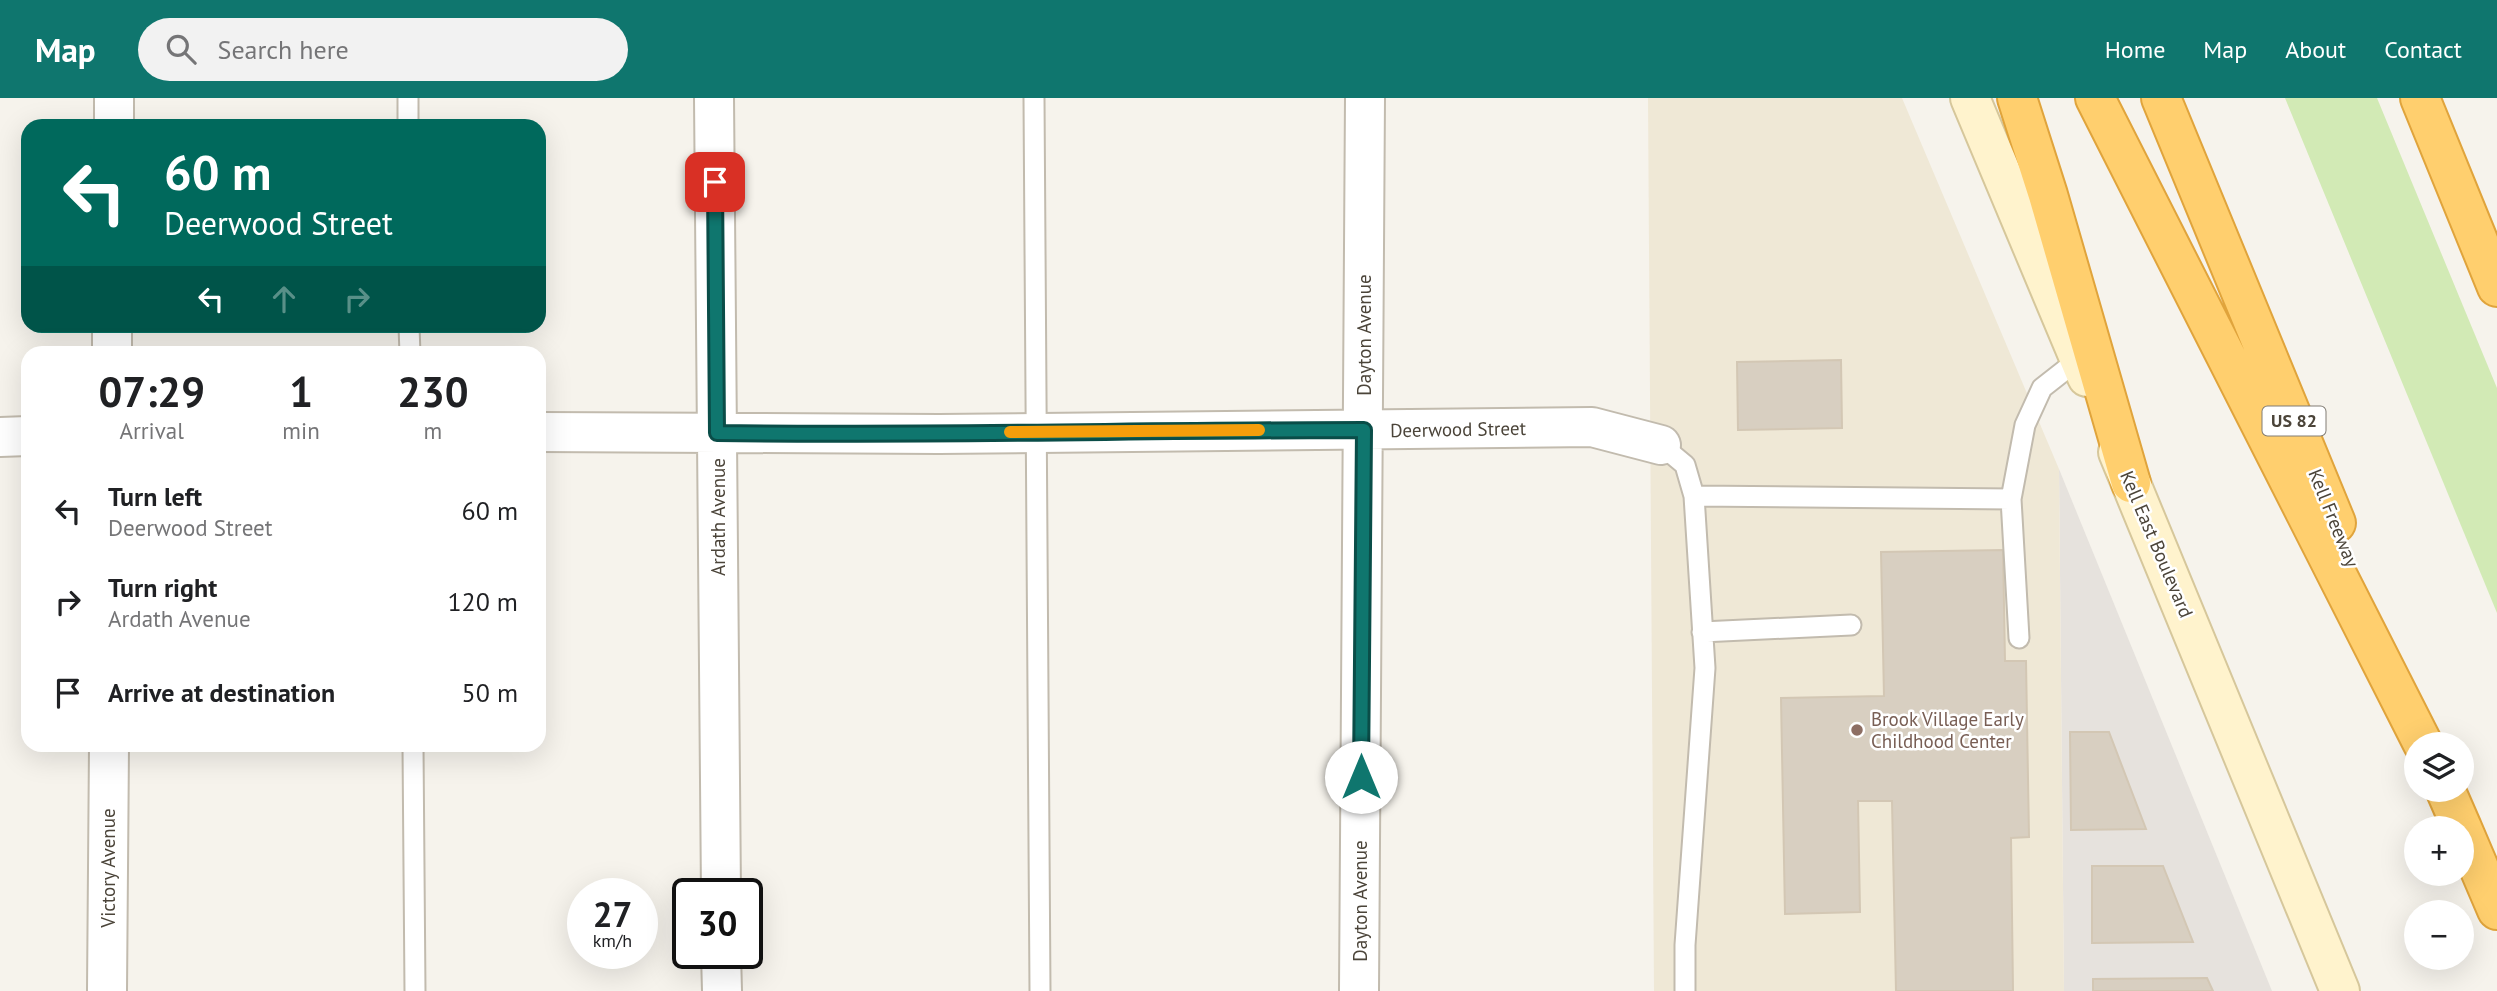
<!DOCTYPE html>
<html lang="en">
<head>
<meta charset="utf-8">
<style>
	body { margin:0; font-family:"PT Sans",sans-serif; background:#f2f2f2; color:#202124; height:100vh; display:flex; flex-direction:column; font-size:26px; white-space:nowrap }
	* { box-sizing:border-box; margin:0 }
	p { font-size:23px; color:#757577 }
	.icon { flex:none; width:38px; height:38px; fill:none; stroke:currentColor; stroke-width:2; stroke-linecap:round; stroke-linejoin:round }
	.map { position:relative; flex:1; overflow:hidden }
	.drawer { position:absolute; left:21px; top:248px; width:525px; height:406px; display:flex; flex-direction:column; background:#fff; border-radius:21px; box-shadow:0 7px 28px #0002 }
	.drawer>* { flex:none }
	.hud { position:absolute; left:21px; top:21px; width:525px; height:214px; border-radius:21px; box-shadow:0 7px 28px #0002; background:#00695c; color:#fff; overflow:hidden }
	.fabs { position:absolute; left:2404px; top:634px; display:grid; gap:14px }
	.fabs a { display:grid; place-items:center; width:70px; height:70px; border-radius:50%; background:#fff; box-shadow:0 7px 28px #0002; font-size:35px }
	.speed { position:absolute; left:567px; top:780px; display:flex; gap:14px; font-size:35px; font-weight:700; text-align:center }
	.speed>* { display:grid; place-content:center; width:91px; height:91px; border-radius:50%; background:#fff; box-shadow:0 7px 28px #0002; line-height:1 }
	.speed small { font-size:18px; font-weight:400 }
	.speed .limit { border:4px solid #111; border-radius:10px; background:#fff; color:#111 }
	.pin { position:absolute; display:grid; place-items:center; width:60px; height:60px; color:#fff; margin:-30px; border-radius:14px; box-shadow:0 4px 10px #0006 }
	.me { position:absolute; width:77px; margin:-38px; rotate:0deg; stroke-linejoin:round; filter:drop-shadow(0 0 5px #0008) }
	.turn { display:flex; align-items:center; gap:24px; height:147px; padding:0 28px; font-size:32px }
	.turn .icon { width:91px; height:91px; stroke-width:2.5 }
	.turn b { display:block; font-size:49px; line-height:60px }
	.lanes { display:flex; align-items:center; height:66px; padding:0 28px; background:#0003; justify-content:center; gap:35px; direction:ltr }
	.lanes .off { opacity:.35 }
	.eta { display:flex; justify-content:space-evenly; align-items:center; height:119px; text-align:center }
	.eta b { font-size:42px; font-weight:800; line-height:49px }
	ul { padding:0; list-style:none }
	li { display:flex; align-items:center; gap:21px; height:91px; padding:0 28px }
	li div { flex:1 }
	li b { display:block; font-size:26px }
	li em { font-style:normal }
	header { display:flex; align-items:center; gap:42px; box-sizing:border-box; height:98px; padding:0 35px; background:#0f766e; color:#fff }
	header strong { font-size:33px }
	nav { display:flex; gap:38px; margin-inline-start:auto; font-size:24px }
	.search { width:490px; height:63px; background:#f2f2f2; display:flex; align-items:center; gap:18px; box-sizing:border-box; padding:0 24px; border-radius:38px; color:#757577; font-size:26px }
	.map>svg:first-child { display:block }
	.industrial { fill:#e6e2dd }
	.education { fill:#efe8d6 }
	.green { fill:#d2eab5 }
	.building { fill:#d8cfc1; stroke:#d3c7b4; stroke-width:2 }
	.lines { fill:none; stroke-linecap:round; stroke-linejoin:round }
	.service-casing { stroke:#c2bbae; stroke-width:23 }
	.minor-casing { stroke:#c2bbae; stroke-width:42 }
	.secondary-casing { stroke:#d6c79b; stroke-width:42 }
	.motorway-casing { stroke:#e0a43c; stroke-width:42 }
	.service { stroke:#fff; stroke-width:19 }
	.minor { stroke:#fff; stroke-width:38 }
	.secondary { stroke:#fff3cd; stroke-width:38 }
	.motorway { stroke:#ffcf6e; stroke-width:38 }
	.route-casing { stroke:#0a4d48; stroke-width:18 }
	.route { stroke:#0f766e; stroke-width:12 }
	.slow { stroke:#f59e0b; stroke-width:12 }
	.education-dot { fill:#8d6e63; stroke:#fff; stroke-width:2.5 }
	.labels { text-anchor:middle; stroke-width:5; stroke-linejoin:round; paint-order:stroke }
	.shield { fill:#fff; stroke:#817c74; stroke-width:2 }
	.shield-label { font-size:18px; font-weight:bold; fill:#4b4439 }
	.street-label { font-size:19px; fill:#4b4439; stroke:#fff }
	.education-label { font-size:19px; fill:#785e54; stroke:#fff; text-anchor:start }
</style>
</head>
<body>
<header>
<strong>Map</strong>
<div class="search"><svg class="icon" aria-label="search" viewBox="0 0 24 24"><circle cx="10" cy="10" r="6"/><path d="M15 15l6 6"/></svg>Search here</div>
<nav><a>Home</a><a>Map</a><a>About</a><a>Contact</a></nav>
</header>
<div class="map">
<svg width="2497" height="893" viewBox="0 0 2497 893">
	<rect width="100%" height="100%" fill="#f6f3ec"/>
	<path class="industrial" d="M2059,371l213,522h-208z"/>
	<path class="education" d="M1648,0h254l157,371 5,522h-410z"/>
	<path class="green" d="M2285,0h92l120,290v225z"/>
	<path class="building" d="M1841,262l1,68 -104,2 -1,-68z
		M2003,452l2,111h21l3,176 -18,1 2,153h-117l-4,-190h-34l2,111 -75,2 -4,-216 103,-2 -3,-144z
		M2070,634h39l37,97 -75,1z
		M2092,768h71l30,76 -101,1z
		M2207,880l6,13h-120v-12z"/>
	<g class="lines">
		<g class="service-casing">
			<path id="service" d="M408,0v28
				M1034,0l6,893
				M409,228l1,28
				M1661,347l24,20 9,31 11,172 -20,277v46
				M1694,398l317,3
				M1702,534l149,-7
				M2019,540l-8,-139 14,-74 17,-37 37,-29
				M413,648l2,245"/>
		</g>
		<g class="minor-casing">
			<path id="minor" d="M714,0l7,796
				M114,28v-28
				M112,256v-28
				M539,334l400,2 653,-7 69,18
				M0,339l28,-1
				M721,856l1,37
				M107,893l2,-245
				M1359,893l6,-893"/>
		</g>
		<g class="secondary-casing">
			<path id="secondary" d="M1970,0l117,279
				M2118,354l222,539"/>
		</g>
		<g class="motorway-casing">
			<path id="motorway" d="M2017,0l31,97 83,288
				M2095,0l328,646
				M2161,0l175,425
				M2420,0l77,189
				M2445,691l17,39
				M2462,730l35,82"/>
		</g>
		<use href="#service" class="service"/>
		<use href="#minor" class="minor"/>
		<use href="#secondary" class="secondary"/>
		<use href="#motorway" class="motorway"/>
	</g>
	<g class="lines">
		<g class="route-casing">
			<path id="route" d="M715,84l2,251c216,3 431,-3 647,-3l-3,347"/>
		</g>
		<use href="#route" class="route"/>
		<path class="slow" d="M1010,334l249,-2"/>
	</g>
	<circle class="education-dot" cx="1857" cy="632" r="7"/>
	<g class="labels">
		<rect class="shield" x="2262.5" y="308.5" width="63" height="29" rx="5"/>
		<g class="shield-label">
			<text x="2294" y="329">US 82</text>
		</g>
		<g class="street-label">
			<text transform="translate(1364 237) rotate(-90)" y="7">Dayton Avenue</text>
			<text transform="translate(1458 331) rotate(-1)" y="7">Deerwood Street</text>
			<text transform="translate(718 419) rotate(-90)" y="7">Ardath Avenue</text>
			<text transform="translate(2334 420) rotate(68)" y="7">Kell Freeway</text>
			<text transform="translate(2157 446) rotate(67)" y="7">Kell East Boulevard</text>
			<text transform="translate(108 770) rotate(-90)" y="7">Victory Avenue</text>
			<text transform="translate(1360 803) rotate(-90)" y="7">Dayton Avenue</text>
		</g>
		<g class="education-label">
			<text x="1871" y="628">Brook Village Early<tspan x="1871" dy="22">Childhood Center</tspan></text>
		</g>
	</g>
</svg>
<div class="fabs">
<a><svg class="icon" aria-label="layers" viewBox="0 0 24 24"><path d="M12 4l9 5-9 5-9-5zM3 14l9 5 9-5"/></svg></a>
<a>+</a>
<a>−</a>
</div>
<div class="speed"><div>27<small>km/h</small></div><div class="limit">30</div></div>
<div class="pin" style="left:715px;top:84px;background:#d93025"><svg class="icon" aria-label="arrive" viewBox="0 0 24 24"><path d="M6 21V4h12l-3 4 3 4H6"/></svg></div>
<svg class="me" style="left:1361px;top:679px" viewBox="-20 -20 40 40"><circle r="19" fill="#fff"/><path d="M0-13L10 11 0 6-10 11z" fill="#0f766e"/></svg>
<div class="hud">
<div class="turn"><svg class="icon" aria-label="left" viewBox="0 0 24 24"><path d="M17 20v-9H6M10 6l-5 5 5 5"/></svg><div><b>60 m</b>Deerwood Street</div></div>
<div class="lanes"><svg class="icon" aria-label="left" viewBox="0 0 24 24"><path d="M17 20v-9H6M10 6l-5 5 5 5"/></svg><svg class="icon off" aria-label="ahead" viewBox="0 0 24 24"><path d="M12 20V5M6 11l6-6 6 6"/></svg><svg class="icon off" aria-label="right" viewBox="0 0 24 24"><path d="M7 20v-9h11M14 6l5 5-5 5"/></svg></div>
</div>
<section class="drawer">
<div class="eta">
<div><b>07:29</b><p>Arrival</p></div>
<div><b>1</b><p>min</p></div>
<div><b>230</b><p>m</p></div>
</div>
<ul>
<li><svg class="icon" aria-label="left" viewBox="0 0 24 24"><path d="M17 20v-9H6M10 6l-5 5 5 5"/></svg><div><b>Turn left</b><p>Deerwood Street</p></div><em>60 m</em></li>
<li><svg class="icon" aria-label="right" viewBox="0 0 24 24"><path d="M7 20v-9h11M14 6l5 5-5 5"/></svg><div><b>Turn right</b><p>Ardath Avenue</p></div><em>120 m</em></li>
<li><svg class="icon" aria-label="arrive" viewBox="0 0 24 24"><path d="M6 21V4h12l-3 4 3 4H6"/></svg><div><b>Arrive at destination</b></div><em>50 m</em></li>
</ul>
</section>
</div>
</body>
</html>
